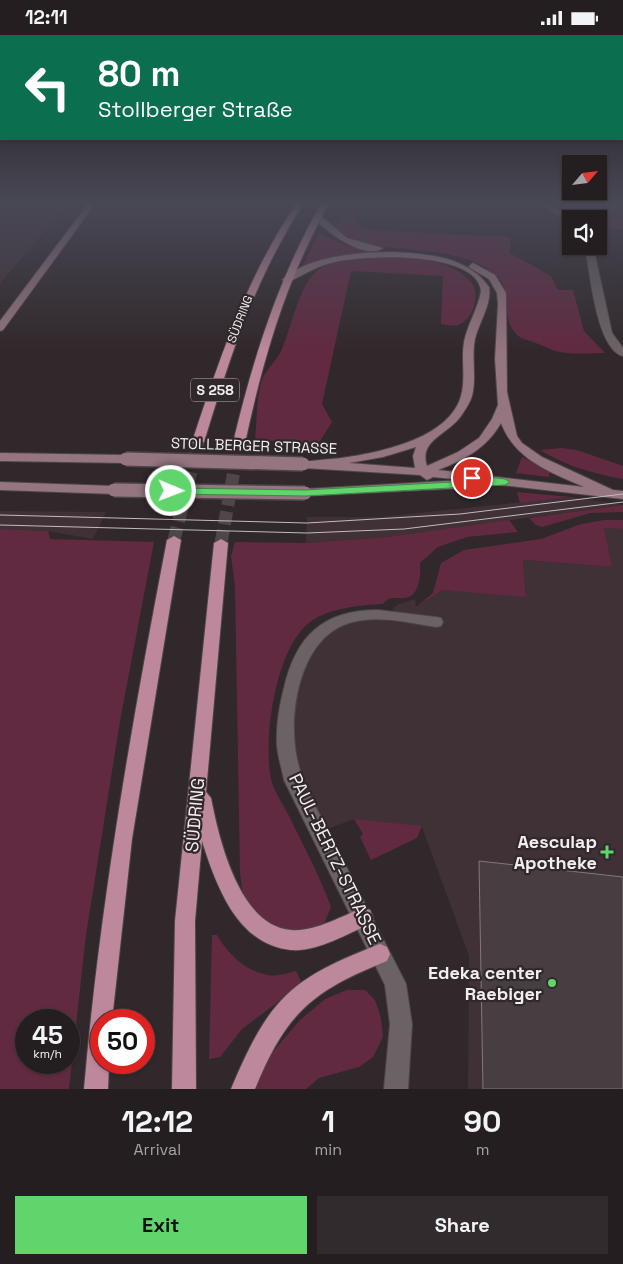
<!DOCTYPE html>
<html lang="en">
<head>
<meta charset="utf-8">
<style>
	body { margin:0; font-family:"Space Grotesk",sans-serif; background:#312b2d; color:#f1f3f6; height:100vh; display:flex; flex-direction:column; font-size:19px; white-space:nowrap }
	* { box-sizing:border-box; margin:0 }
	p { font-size:16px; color:#a3a2a5 }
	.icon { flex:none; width:28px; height:28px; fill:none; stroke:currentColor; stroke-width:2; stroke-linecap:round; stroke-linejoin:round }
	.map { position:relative; height:1054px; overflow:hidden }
	.details { display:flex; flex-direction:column; background:#251e20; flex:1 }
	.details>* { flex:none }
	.guide { position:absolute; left:0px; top:0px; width:624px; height:105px; box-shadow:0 1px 4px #0004,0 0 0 1px #423c3e; background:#0b6e4f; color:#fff; overflow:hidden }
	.needle { width:32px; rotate:62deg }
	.tools { position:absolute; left:562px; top:120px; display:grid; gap:10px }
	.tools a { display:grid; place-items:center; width:45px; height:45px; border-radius:0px; background:#251e20; box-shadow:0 1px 4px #0004,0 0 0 1px #423c3e; font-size:25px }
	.speed { position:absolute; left:15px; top:974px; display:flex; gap:10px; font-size:25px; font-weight:700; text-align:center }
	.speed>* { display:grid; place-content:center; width:65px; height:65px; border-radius:50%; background:#251e20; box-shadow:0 1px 4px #0004,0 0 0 1px #423c3e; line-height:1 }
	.speed small { font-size:12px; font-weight:400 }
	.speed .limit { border:8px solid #d22; background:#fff; color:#111 }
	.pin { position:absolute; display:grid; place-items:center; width:42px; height:42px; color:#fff; margin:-21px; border:2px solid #fff; border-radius:50%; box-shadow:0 1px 5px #0007 }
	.me { position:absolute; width:55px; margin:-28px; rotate:91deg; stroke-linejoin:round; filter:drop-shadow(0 0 4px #0008) }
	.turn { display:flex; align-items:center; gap:18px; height:105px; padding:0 15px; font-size:22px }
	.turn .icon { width:65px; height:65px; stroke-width:2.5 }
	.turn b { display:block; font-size:35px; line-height:42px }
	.eta { display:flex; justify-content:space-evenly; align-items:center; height:85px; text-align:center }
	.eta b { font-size:30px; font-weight:700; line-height:35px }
	.primary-button { display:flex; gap:10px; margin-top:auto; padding:10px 15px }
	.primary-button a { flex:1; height:58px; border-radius:0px; background:#5fd56b; color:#111; font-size:20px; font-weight:700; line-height:58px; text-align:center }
	.primary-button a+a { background:#312b2d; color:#f1f3f6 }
	.status { display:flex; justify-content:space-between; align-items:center; height:35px; padding:0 25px; background:#251e20; direction:ltr }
	.status svg { height:14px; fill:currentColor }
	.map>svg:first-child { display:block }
	.built { fill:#403137 }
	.green { fill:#612a41; fill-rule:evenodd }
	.building { fill:#463e40; stroke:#83797c }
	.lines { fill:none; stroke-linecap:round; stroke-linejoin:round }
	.primary-tunnel { stroke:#4e4648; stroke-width:13; stroke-dasharray:13 6; stroke-linecap:butt }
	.minor-casing { stroke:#4d4648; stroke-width:2 }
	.secondary-casing { stroke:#4d4648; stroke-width:2 }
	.primary-casing { stroke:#4d4648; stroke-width:2 }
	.minor { fill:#6b6265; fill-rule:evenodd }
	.secondary { fill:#947580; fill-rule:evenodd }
	.primary { fill:#bd889c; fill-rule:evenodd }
	.tram { stroke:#c1bbbd; stroke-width:1 }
	.secondary-bridge-casing { stroke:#4d4648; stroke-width:16; stroke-linecap:butt }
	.secondary-bridge { stroke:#947580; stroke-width:13 }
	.route { fill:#5fd56b; stroke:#3e8a46 }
	.poi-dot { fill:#5fd56b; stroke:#31282b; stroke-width:2 }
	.labels { text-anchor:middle; stroke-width:4.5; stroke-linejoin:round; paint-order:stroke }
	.far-street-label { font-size:12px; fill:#f2edee; stroke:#31282b }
	.shield { fill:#31282b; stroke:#b8b2b4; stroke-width:1 }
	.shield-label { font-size:14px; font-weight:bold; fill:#f2edee }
	.street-label { font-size:15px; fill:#f2edee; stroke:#31282b }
	.near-street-label { font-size:18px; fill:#f2edee; stroke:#31282b }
	.near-poi-label { font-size:18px; font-weight:bold; fill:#f2edee; stroke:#31282b; text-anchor:end }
</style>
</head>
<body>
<div class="status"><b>12:11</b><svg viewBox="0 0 49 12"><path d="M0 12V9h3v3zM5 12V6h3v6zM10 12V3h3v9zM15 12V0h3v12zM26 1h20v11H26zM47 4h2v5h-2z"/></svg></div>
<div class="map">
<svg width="623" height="1054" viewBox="0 0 623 1054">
	<rect width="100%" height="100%" fill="#31282b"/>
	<path class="built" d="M0,169h69l-69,79z
		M571,462l52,8 -236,32 -81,6 1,-26h73z
		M0,476l106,1 -13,27 -45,-8 -48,-2z
		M604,493l19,1v560h-155l1,-133 -47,-129 -68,-8 -34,13 -34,-87 10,-71 26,-44 24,-12 46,-2 1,-8 6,-4 16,-5 1,8 27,-17 83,6 -3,-36 88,7z"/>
	<path class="green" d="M557,169h66v26l-24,-3v-8h-15z
		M350,176l5,3 4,13 9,3 143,7 -1,16 41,23 7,14h15l11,41 21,22c-15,0 -35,2 -50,-2 -8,-3 -16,-7 -24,-10 -5,-1 -11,-3 -14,-6 -22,-24 6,-48 -36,-70 -47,-23 -109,-8 -147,-36l3,-7z
		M319,198l23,11 26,7 -35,6 -31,10z
		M367,223c32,-1 79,-2 103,23 11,11 4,38 -10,43 -5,3 -13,1 -19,0l2,-48 -92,-5 -29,133 10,18 -14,22 -63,-4c2,-18 1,-39 6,-57 2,-11 15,-21 20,-32 11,-23 18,-71 41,-84 13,-7 31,-7 45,-9z
		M562,413l15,2 46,16v13c-29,-5 -57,-13 -83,-29z
		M522,422l28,15 -1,5 -33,-4z
		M517,457l54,5 -51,6z
		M623,470v7l-33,1 -48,14 -6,-2 -7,-7z
		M509,485l9,12 -51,5 -29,10 -18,16c1,11 0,33 -15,35 -9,1 -15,-3 -22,6 -22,1 -55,4 -73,18 -35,27 -47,116 -39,157 3,12 11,24 17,35 15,31 31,60 43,93l-8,19 -57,16 -19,-12 -7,-58 -5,-285 -4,-31 4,-14 71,1 81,-6z
		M604,485h19v9l-19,-1 8,39 -89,-7 3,37 -83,-7 -27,17 17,-14 8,-30 23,-13 77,-11 40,-15z
		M0,494l48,2 2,8 104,3 -34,179 -34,214 -17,154h-69zM26,985h43v43h-43z
		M354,784l68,7 -5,12 -46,22 -11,-23 3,-3z
		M212,900h5c11,19 28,36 51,40 8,2 19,-2 28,-4l6,13 -60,45 -22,28 -11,2z
		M347,955h18l10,10 6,18 2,19 -10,20 -14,10 -40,11 -13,11h-54l14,-29 33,-39 26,-22z"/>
	<path class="building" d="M479,826l144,16v212h-140z"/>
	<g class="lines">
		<path class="primary-tunnel" d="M174,505l24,-98
			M221,508l18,-100"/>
		<g class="minor-casing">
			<path id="minor" d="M541,169h9l25,15 -7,2z
				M585,211h8l19,87 11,15v8c-27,-7 -33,-85 -38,-110z
				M378,575l58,7 5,1 2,4 -2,4 -5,1c-27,-4 -56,-12 -83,-5 -50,12 -63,81 -58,124 1,12 5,23 7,34l104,204 6,40 -4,65h-24l6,-65 -5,-39 -101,-205c-2,-11 -6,-23 -7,-34 -1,-19 2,-39 7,-58 12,-52 39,-78 94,-78z"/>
		</g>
		<g class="secondary-casing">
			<path id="secondary" d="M88,169h7l-92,126 -3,1v-10z
				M314,180h6l27,23 36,10c-18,13 -58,-17 -70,-31z
				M393,217c35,2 74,4 96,35 3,17 -10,35 -14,52 -4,19 2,38 -3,57 -2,7 -7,14 -11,20 -12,18 -43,24 -34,50l31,-14 21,-14 13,-19 6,-14 -3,-46 3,-55 -1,-11 -8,-14 -19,-11 -1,-2 4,-3 22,12 11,18 1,99 10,44 5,7 20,14 71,33 10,1v8l-157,-18 5,3 -6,4 -164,8 -2,-3 2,-3 4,-1 159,-9 -31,-3 -6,3 -7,-5 -117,-7 -6,-4c3,-3 36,-5 44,-6 37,-5 108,-19 120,-62 5,-18 0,-36 3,-54 3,-17 14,-33 17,-51 -4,-41 -118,-36 -146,-29 -16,3 -31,12 -46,20l-7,-2c25,-24 77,-28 111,-28zM501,388c14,37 49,49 83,64l-146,-17c26,-10 49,-22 63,-47zM416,412l-3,9 2,12 -66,-5 34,-6z
				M0,418l126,2 6,4 -6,4 -126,-2z
				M0,447l114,4 6,4 -6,4 -114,-4z"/>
		</g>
		<g class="primary-casing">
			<path id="primary" d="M296,169h7c-50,79 -72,150 -99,238l-6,3 -4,-1 -2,-2c29,-87 53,-161 104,-238z
				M321,169h8c-43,75 -66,155 -84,239l-6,3 -4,-1 -2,-2c20,-84 45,-164 88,-239z
				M174,501l7,4 -49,299 -20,181h-11v43h8l-1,26h-24c16,-185 48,-367 83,-549z
				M221,504l7,4 -22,249 5,6c8,41 28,128 80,132 24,2 50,-14 72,-22l7,2 3,7 -3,7c-23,10 -53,28 -79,26 -54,-5 -75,-65 -89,-109l-7,80 1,168h-24l3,-168 39,-378z
				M380,909l7,3 3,7 -3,7c-75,30 -101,52 -132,128h-24c38,-90 58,-110 149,-145z"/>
		</g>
		<use href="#minor" class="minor"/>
		<use href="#secondary" class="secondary"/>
		<use href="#primary" class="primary"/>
		<path class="tram" d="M0,480l307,8 153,-9 163,-20
			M0,490l307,8 97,-4 219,-27"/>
		<g class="secondary-bridge-casing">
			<path id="secondary-bridge" d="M126,424l177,5
				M114,455l191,3"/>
		</g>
		<use href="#secondary-bridge" class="secondary-bridge"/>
	</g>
	<linearGradient id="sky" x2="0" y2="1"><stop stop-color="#1b1618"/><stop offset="0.53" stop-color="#484855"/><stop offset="1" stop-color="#484855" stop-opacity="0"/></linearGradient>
	<rect width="623" height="316" fill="url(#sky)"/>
	<path class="route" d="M472,440l33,4 5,3 -5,3 -200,11 -134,-2 -5,-3 5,-3 134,2 167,-9 -5,-3z"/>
	<g class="poi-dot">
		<path d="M604.5 809.5h5v5h5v5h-5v5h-5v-5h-5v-5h5z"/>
		<circle cx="552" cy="948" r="5"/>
	</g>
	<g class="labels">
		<g class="far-street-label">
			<text transform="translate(240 284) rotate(-69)" y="4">SÜDRING</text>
		</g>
		<rect class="shield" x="191" y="343.5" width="48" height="23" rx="4"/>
		<g class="shield-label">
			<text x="215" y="360">S 258</text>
		</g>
		<g class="street-label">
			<text transform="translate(254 411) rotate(2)" y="5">STOLLBERGER STRASSE</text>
		</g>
		<g class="near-street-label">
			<text transform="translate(195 780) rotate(-85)" y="6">SÜDRING</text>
			<text transform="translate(335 824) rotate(64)" y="6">PAUL-BERTZ-STRASSE</text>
		</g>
		<g class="near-poi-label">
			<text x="597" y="813">Aesculap<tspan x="597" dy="21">Apotheke</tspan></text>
			<text x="542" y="944">Edeka center<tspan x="542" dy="21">Raebiger</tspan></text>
		</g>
	</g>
</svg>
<div class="tools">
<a><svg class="needle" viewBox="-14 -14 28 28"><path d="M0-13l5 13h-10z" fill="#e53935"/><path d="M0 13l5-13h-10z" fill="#a3a2a5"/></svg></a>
<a><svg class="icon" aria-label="sound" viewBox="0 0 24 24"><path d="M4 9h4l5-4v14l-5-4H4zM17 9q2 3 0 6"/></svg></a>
</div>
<div class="speed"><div>45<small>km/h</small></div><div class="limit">50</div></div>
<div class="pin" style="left:472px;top:443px;background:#d93025"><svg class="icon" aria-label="arrive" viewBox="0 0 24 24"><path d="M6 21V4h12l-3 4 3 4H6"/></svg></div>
<svg class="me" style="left:171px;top:456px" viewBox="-20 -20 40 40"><circle r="17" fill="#5fd56b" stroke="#fff" stroke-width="3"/><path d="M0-11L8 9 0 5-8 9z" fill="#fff"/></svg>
<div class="guide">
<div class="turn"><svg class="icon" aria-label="left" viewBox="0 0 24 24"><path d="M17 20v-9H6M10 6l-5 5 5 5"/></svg><div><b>80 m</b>Stollberger Straße</div></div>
</div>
</div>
<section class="details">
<div class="eta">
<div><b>12:12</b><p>Arrival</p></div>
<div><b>1</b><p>min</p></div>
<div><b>90</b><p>m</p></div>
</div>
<div class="primary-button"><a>Exit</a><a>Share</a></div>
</section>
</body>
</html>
